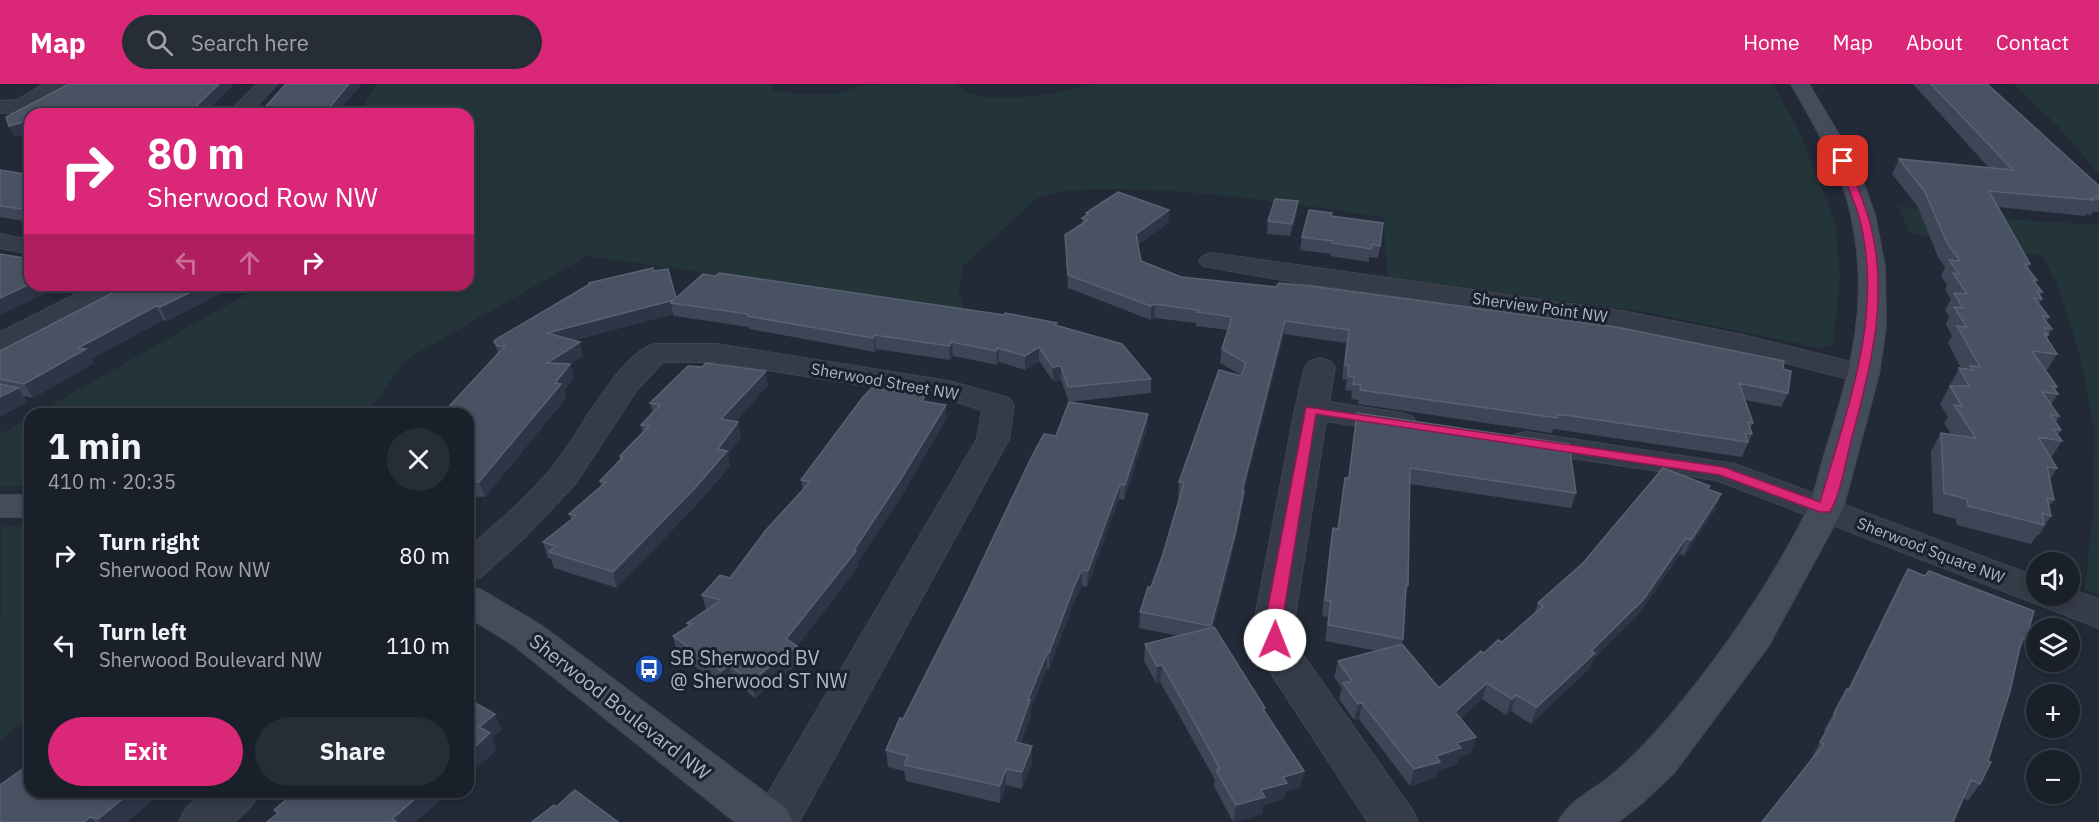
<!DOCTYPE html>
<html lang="en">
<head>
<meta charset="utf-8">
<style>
	body { margin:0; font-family:"IBM Plex Sans",sans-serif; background:#272d36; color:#f1f3f6; height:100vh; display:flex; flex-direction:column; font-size:22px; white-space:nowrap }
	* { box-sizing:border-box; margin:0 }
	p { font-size:20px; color:#9fa3a8 }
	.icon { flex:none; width:33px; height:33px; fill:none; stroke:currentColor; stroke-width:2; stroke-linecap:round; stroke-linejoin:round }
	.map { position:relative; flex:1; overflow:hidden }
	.panel { position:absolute; left:24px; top:324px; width:450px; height:390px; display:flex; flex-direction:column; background:#1a202a; border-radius:18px; box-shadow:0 3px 9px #0003,0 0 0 2px #383e47 }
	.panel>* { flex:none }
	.guide { position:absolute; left:24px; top:24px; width:450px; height:183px; border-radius:18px; box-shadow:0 3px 9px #0003,0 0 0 2px #383e47; background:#db2777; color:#fff; overflow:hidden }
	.controls { position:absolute; left:2026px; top:468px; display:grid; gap:12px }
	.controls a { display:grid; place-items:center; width:54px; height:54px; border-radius:50%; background:#1a202a; box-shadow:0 3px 9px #0003,0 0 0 2px #383e47; font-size:30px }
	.pin { position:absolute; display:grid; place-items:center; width:51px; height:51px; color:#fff; margin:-26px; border-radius:12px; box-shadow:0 3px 9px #0006 }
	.me { position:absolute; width:66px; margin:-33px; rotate:1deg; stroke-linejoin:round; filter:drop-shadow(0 0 4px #0008) }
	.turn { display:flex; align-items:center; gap:21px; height:126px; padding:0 24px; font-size:27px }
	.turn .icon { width:78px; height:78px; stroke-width:2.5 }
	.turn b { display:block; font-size:42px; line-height:51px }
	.lanes { display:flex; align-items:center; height:57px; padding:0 24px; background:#0003; justify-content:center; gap:30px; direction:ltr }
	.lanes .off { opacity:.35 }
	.round { display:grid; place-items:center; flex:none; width:63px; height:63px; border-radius:32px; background:#272d36 }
	.summary { display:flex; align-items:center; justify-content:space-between; height:102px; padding:0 24px }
	h1 { font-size:36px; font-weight:700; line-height:45px }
	.action { display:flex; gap:12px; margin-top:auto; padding:12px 24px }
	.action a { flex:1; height:69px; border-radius:36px; background:#db2777; color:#fff; font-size:24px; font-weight:700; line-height:69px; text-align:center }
	.action a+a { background:#272d36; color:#f1f3f6 }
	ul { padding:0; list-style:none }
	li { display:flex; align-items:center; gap:18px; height:90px; padding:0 24px }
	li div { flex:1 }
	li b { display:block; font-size:22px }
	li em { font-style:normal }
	header { display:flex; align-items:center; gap:36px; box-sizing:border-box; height:84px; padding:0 30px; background:#db2777; color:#fff }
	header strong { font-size:28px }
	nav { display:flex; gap:33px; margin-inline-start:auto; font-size:21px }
	.search { width:420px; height:54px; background:#272d36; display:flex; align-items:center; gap:15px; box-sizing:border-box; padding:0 21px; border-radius:33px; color:#9fa3a8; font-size:22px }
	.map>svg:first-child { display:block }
	.green { fill:#243539 }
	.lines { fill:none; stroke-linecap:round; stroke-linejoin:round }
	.street-casing { stroke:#3f4552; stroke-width:2 }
	.secondary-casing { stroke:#3f4552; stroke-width:2 }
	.street { fill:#353c48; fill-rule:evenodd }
	.secondary { fill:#444b5b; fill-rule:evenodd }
	.wall { fill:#3d4557 }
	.shaded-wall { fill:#2d3546 }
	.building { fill:#495263; stroke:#596172; stroke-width:1.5 }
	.route { fill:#db2777; stroke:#8e194d; stroke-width:1.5 }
	.labels { text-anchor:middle; stroke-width:6; stroke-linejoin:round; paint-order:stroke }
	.street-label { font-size:16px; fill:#b0b6c5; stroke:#1b212d }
	.near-poi-label { font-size:20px; fill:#b0b6c5; stroke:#1b212d; text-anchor:start }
	.near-street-label { font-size:20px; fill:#b0b6c5; stroke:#1b212d }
</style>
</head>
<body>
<header>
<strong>Map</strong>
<div class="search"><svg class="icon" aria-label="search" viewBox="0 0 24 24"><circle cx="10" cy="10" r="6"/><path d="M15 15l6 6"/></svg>Search here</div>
<nav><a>Home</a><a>Map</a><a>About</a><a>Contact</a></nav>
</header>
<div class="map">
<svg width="2099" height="738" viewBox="0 0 2099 738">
	<rect width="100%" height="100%" fill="#222a38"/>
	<path class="green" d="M376,0h393l4,6c30,6 60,9 88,-5l94,-1c28,27 108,8 141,0h303l53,4 49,-4h272l28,51 34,88 5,53 -7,69 -13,3 -175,-36 -257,-35 -5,-60c-87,-12 -173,-27 -261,-28 -28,0 -60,-1 -86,10l-73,67 -4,26 4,17 -376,-53 -180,103 -41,55h-330l226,-129h206v-171h-109z
		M2013,0h86v90l-42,-49z
		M1898,122l108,13 93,6v370l-14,-5 8,-77 1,-84 -13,-69 -20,-67 -18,-37 -133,-23z
		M30,333v73l-6,-4 -24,1v-53z
		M1,443h29v189l-30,24z"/>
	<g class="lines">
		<g class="street-casing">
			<path id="street" d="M44,0h21c-14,20 -42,29 -65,29v-12l17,-1z
				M257,0h20l-28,30h-17l-2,-2 3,-4z
				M0,150l30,6v14l-30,-6z
				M1212,169l410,58 121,24 132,33 4,6 -4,6 -11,3 -121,-31 -121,-25 -328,-45 -91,-16 -4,-5 4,-5z
				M94,201h34l-4,6 -114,58 -10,3v-20z
				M655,260h61l233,37 60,17 5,7 -5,34 -210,383h-48l226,-383 5,-29 -37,-12 -229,-36h-53l-27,29 -60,92 -51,54 -44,40 -13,4v-33c29,-25 59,-50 83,-79 26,-30 66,-115 104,-125z
				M1320,274l10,3 5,6 -6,35 72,11 11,3 5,7 -5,7 -11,3 -75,-12 -32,202 1,17 5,11 111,157 7,14h-50l-101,-155 -12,-27 -1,-17 41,-214 10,-42 5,-6z
				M1526,348l209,32 302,113v19h33v-7l29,10v29l-383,-148 -202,-31 -4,-7 4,-7z
				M204,708h55l-7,13 -17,17h-56l7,-14z"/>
		</g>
		<g class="secondary-casing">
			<path id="secondary" d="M1791,0h18l32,54 24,49 10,28 10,52 1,59 -7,48 -36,135 -75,138 -94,126 -33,31 -23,18h-60c11,-21 32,-30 50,-44 23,-18 42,-39 61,-61 52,-62 101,-133 138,-206 9,-20 13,-44 20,-65 25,-80 43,-146 24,-231 -10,-47 -37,-90 -60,-131z
				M0,411h30v22h-30z
				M468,502l14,4 59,35 245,183 7,14h-58l-222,-177 -45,-28z"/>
		</g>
		<use href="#street" class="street"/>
		<use href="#secondary" class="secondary"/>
	</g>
	<path class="wall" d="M1913,0h74l112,102v24l-1,2h-5l-2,3 -6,-1v2l-87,-9 32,57 -2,5 9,11 -2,3 7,9 -2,4 2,3 -3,5 10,13 -3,5 6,7 -5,9 10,16 -11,18 11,15 -2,4 3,3 -7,11 8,11 -3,6 5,8 -3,5 4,6 -11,17 6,10 -7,12 4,20 -5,7 2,9 -12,19h-2l-6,9 -74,-19 -1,-6 -23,-6 -2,-62 10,-18 10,1 -7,-11 4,-6 -8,-13 19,-36h2l-13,-25 4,-7 -6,-12 3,-7 -4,-7 6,-11 -6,-9 2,-5 -6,-9 4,-9 -7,-10 -20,-50 -26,-33 7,-15 90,9z
		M0,86l30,5v47l-30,-5z
		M1298,117l-1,12 -7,23 -23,-2 1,-13z
		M1169,126l-1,13 -30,22 3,16 40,16 602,92 5,24 -7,14 -36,-7 8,23 -3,6 2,5 -10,23 -182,-27 -7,-1 -1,4 -194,-29v-4l-7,-1 1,-8 -7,-1 2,-10 -5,-1 4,-36 -62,-9 -40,157 -2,15 -9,44 -20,77 52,81v4l39,59 -4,16 -14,4 -2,8 -21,6 -1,9 -29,8 -19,-36 1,-6 -36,-65 -19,-33 -4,1 -12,-22 1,-17 34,-8 -40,-8 1,-16 11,-25 12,-33 17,-56h-2l1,-16 62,-107 -21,-12 2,-14 6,-19 -32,-4v-3l-42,-5 -3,2 -83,-32 -3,-53 17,-11v-6l4,-3v-2z
		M1332,132l48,30 -2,12 -9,-1v5l-39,-6 1,-2 -31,-4 2,-13z
		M654,187l22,27 381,28 94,53v14l-82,9 79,12 -1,15 -23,71 -5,-1 -32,88 -5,-1 -6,11 -27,72h-2l-17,42 1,5 -10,28 11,2v17l-10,26 -16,-4 -6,18 -94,-22 -2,-10 -16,-4 -2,-17 170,-314 13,-34 -8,-22 -8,1 -14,-20 -14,9 -26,-8 -2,3 -44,-9 -3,4 -74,-11 -1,3 -126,-23v-2l-75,-11 -1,-2 -98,26 5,2 3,14 -13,8 4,14 -10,13 2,7 -81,99 -17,-1v-82l30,-61 -4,-11 96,-57 -1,-2z
		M134,201h103l-70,36 -4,-1 -72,39 3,4 -61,35 -9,-2 3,6 -27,15v-66z
		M768,301l-33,37 6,15 -13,18 2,11 -32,37 -81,85 -63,-20 -3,-9 -3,-1 -5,-16 28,-23 -2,-5 32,-28 -1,-5 20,-21v-4l23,-23 -2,-8 12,-12 -3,-10z
		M925,318l21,17 -45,78 -44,66 1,4 -61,79 3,16 -45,36 -22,-17 -9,7 -47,-35 -4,-17 15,-9 -1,-4 19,-13 -4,-15 28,-17 73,-89 -2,-9z
		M1357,329l219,80 -5,15 -161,-24 -2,101 -2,10 -3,44 -1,5 37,44 45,-35 18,-11 32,-28 4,-11 170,-114 7,21 -31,46 -4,-2 -43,62 -44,43 -4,10 -58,55 -20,-13 -5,4 -24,-16 -21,20 15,18 -5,16 -12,4 -3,8 -18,5 -3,8 -25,8 -51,-67 -5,1 -15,-21 3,-11 -8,-11 4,-16 39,-10 -52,-10 3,-24 -6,-1 8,-72 3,-16 5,1 7,-51h3z
		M1908,485l118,70 -6,10 -40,135 -12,17 -5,-3 -152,-39 15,-28 -2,-1 14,-25 9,-16h1l51,-104z
		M30,708h126l-3,3 2,3 -28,24h-127z"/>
	<path class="shaded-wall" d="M219,0h15l-30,30h-16z
		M349,0h13l-25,30h-20z
		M80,23l4,7h-30z
		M30,36v13l-15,4 -6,-11z
		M1298,117l-1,12 -7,23 2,-12z
		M1169,126l-1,13 -33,24 1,-13z
		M30,200v1h33l-63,30v-17z
		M205,201h32l-70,36 -7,-14z
		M674,216l-3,3 2,11 -122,32 -4,-13z
		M1155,220l-1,14 -3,2v-14z
		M156,222l7,14 -72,39 3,4 -61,35 -9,-14 54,-36z
		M1285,237l-1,13 -44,172 2,-15z
		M875,251l1,14 -1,3 -2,-14z
		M580,258l3,14 -13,8 4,14 -10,13 2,7 -81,99 -6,-15 68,-119z
		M952,258l1,14 -3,4 -1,-14z
		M1039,263v14l-14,9v-14z
		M998,264l1,14 -2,3 -1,-14z
		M1061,282v14l-8,1v-14z
		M766,287l2,14 -44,49 -3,-15z
		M18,304l9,14 -27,15v-20z
		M946,321v14l-45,78 -44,66 1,4 -62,80 1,-1 3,16 -45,36 -4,-17 35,-42 68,-89z
		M1148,330l-1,15 -23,71 1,-15z
		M738,338l3,15 -13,18 2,11 -32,37 -81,85 -4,-16 105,-123z
		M1120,400l-1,15 -32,88 1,-16z
		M1244,407l-2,15 -9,44 -23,92 1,-16z
		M1721,410l-6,16 -31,46 7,-16z
		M1686,454l-6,16 -43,62 -44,43 -4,10 -58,55 6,-17 54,-56z
		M1082,486v16l-6,11 -27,72v-16l27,-71z
		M1047,569v16l-17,42 1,5 -15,43 -1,-17 13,-42z
		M729,581l4,16 -9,7 -3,-17z
		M1162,581l-2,17 -4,1 1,-17z
		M1487,599l-5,16 -31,29 4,-16z
		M1516,611l-5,16 -5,4 6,-16z
		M1362,619l-3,16 -5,1 4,-16z
		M495,630l7,16 -10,8 5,12 -29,26v-23l11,-26z
		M1476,653l-5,16 -12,4 -3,8 -18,5 -3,8 -25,8 4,-17 42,-26z
		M1032,662v17l-10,26v-17z
		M1006,685v16l-6,18v-17z
		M1304,687l-4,16 -14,4 -2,8 -21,6 -1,9 -29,8 3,-17 47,-28z
		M131,708h25l-3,3 2,3 -28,24h-27l-2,-3z
		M423,708h27l-34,30h-23l-1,-3z
		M90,733l5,5h-11z"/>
	<path class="building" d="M69,0h150l-31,30h-107l-1,-7 -26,7h-24v6l-21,6 -3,-9z
		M286,0h63l-20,24 -12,6h-58z
		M1931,0h56l112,102v3h-1l1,1v6h-3l3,3 -8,-1 2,2 -104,-9 41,73h-6l13,16h-4l9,12 -5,-1 5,8 -8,-1 15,19 -7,-1 10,13 -8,-1 4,7 -4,-1 13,20 -25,-3 25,36 -5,-1 6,8 -16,-2 17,24 -8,-1 10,15 -8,-1 9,12 -24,-4 19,31 -10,-1 7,33 -7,-2 4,18 -9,-3 2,12 -76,-19 -1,-7 -23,-6 -3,-60 35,5 -22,-33 8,1 -12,-20h19l-10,-18 14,2 -3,-4 10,1 -23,-41 10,1 -13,-20 9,1 -9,-15 13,1 -14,-21 6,1 -10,-14 11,1 -14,-20 -21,-49 -26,-33 114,11z
		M0,86l30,5v35l-30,-4z
		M1118,108l51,18 -33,24 5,27 40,16 95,10 3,-4 32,3 305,41 168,34 -1,8 8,2 -3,22 -49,-10 14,40 -5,-1 4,12 -7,-1 3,9 -183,-27h-7l-1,3 -197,-28 1,-5 -8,-1 1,-7 -6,-1 1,-10 -4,-1 4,-35 -64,-9 -43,170h2l-9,43 -24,92 -71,-14 8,-25h3l12,-33 21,-71 -5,-1 40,-112 22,6 5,-13 -24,-14 10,-32 -35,-5 1,-2 -43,-6 -4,2 -83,-31 -3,-40 23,-15 -6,-2 6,-4 -2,-1z
		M1275,115l23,2 -6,23 -24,-3z
		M1309,126l23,3 -1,3 52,7 -3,23 -8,-2 -1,5 -39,-6 1,-2 -31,-4z
		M0,170l30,5v25l-30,14z
		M653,184l1,3 14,-2 8,29 27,-24 13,2 3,-3 285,42 1,-2 11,2 41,8 -2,2 67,19 29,35 -83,8 -7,-21 -8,1 -14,-20 -14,9 -27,-8 -2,3 -44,-9 -3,4 -74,-11 -2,3 -126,-22 1,-2 -77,-11 3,-3 -127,33 33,9 -33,21 23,1 -15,19 6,1 -82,98 -11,-1v-67h-26l63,-68h-7l-4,-4 1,-2 95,-56 -1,-1z
		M134,201h71l-45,22 -4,-1 -78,42 8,1 -62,35 -24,-5v-28l122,-63 4,1z
		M706,279l60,8 -45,48 17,3 -20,27 9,2 -32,37 -82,84 -64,-20 7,-6 -13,-4 33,-26 -7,-2 37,-32 -6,-1 23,-24 -3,-1 29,-30 -8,-1 19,-20 -10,-2 38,-37 14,1z
		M0,300l18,4 -18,9z
		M872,304l53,8 -3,5 24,4 -47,77 -45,68 2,1 -70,88 11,7 -46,35 -22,-16 -8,6 -48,-35 19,-12 -5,-1 34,-23 -19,-5 18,-20 10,3 36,-48 44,-48 -9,-2 62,-83z
		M1069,318l79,12 -23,71 -5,-1 -32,87 -6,-1 -6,12 -27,71h-2l-19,47h2l-15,42 17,4 -10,26 -16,-3 -6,17 -96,-21 4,-9 -22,-6 14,-32 3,1 64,-126 66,-139 11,-20 12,2z
		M1357,329l212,31 7,49 -166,-25 -2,117h-2l-3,54 -75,-14 3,-24 -6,-1 8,-72 5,1 7,-51h4z
		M1663,384l47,18 -3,3 14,5 -30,46 -5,-2 -43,62 -52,51 4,2 -58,54 -21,-12 -4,4 -25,-16 -32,29 21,25 -20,6 5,5 -25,8 4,6 -26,7 -52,-66 -4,1 -15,-21 9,-2 -14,-20 64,-17 37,44 42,-37 3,2 14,-13 4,2 41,-36 -5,-3 45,-40z
		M1908,485l17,7 4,-5 105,40 -8,28 -4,-1 -12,53 -22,70 3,1 -11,22 -9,-4 -18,42h-191l62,-78 -4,-2 16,-28 -2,-1 13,-24 2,1z
		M1214,543l51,81 -2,1 41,62 -21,6 4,6 -26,7 4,7 -29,8 -20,-35 4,-1 -39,-71 -19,-33 -5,1 -12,-22z
		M468,615l27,15 -16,13 11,6 -22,20z
		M30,680v28h101l-33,27 -8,-2 -6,5h-84v-37z
		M575,706l43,32h-86l22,-17 2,2z
		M295,708h128l-31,27 5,3h-130l11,-9 -4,-3z"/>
	<path class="route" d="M1840,75l7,2c7,17 14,34 20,52 24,75 5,151 -15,224 -6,22 -11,56 -22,75h-10l-100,-37 -404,-61 -34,209 2,17 -3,4h-12l-4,-21 41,-216 417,60 97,35c27,-93 66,-191 38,-289 -6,-17 -13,-34 -20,-52z"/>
	<defs>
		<g id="bus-disc" transform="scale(1.5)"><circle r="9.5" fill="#1a4fb4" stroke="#1b212d"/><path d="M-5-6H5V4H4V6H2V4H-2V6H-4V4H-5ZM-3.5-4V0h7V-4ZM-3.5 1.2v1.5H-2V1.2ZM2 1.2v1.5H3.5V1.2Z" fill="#fff"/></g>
	</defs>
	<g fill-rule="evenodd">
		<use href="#bus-disc" x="649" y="585"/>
	</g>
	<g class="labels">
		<g class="street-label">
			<text transform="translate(1540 223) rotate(8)" y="6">Sherview Point NW</text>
			<text transform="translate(885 297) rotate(10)" y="6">Sherwood Street NW</text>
			<text transform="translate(1931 466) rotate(21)" y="6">Sherwood Square NW</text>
		</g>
		<g class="near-poi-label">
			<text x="670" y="581">SB Sherwood BV<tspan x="670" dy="23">@ Sherwood ST NW</tspan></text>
		</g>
		<g class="near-street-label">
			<text transform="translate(620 623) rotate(38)" y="7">Sherwood Boulevard NW</text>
		</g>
	</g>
</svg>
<div class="controls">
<a><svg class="icon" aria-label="sound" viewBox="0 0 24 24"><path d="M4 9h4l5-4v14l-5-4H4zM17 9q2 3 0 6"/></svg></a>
<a><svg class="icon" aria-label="layers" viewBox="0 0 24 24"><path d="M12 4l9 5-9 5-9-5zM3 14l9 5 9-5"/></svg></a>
<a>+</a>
<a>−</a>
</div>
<div class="pin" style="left:1843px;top:77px;background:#d93025"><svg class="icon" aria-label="arrive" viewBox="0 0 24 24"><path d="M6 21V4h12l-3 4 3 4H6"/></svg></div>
<svg class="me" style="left:1275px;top:556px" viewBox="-20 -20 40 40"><circle r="19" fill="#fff"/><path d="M0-13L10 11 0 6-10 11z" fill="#db2777"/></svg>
<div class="guide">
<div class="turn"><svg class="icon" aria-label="right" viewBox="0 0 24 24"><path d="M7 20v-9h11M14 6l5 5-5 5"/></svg><div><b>80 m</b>Sherwood Row NW</div></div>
<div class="lanes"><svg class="icon off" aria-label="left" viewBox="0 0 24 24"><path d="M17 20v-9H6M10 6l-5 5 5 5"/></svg><svg class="icon off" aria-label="ahead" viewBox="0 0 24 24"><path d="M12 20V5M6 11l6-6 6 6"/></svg><svg class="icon" aria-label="right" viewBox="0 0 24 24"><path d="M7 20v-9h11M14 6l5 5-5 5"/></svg></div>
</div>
<section class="panel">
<div class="summary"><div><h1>1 min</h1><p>410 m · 20:35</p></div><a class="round"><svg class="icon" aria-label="close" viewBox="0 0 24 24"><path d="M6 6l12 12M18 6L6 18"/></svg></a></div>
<ul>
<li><svg class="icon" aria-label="right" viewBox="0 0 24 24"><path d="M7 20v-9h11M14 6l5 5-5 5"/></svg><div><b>Turn right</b><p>Sherwood Row NW</p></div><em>80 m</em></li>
<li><svg class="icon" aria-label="left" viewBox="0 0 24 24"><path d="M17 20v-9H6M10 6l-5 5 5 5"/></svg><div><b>Turn left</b><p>Sherwood Boulevard NW</p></div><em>110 m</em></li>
</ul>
<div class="action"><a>Exit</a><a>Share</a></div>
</section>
</div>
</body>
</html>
